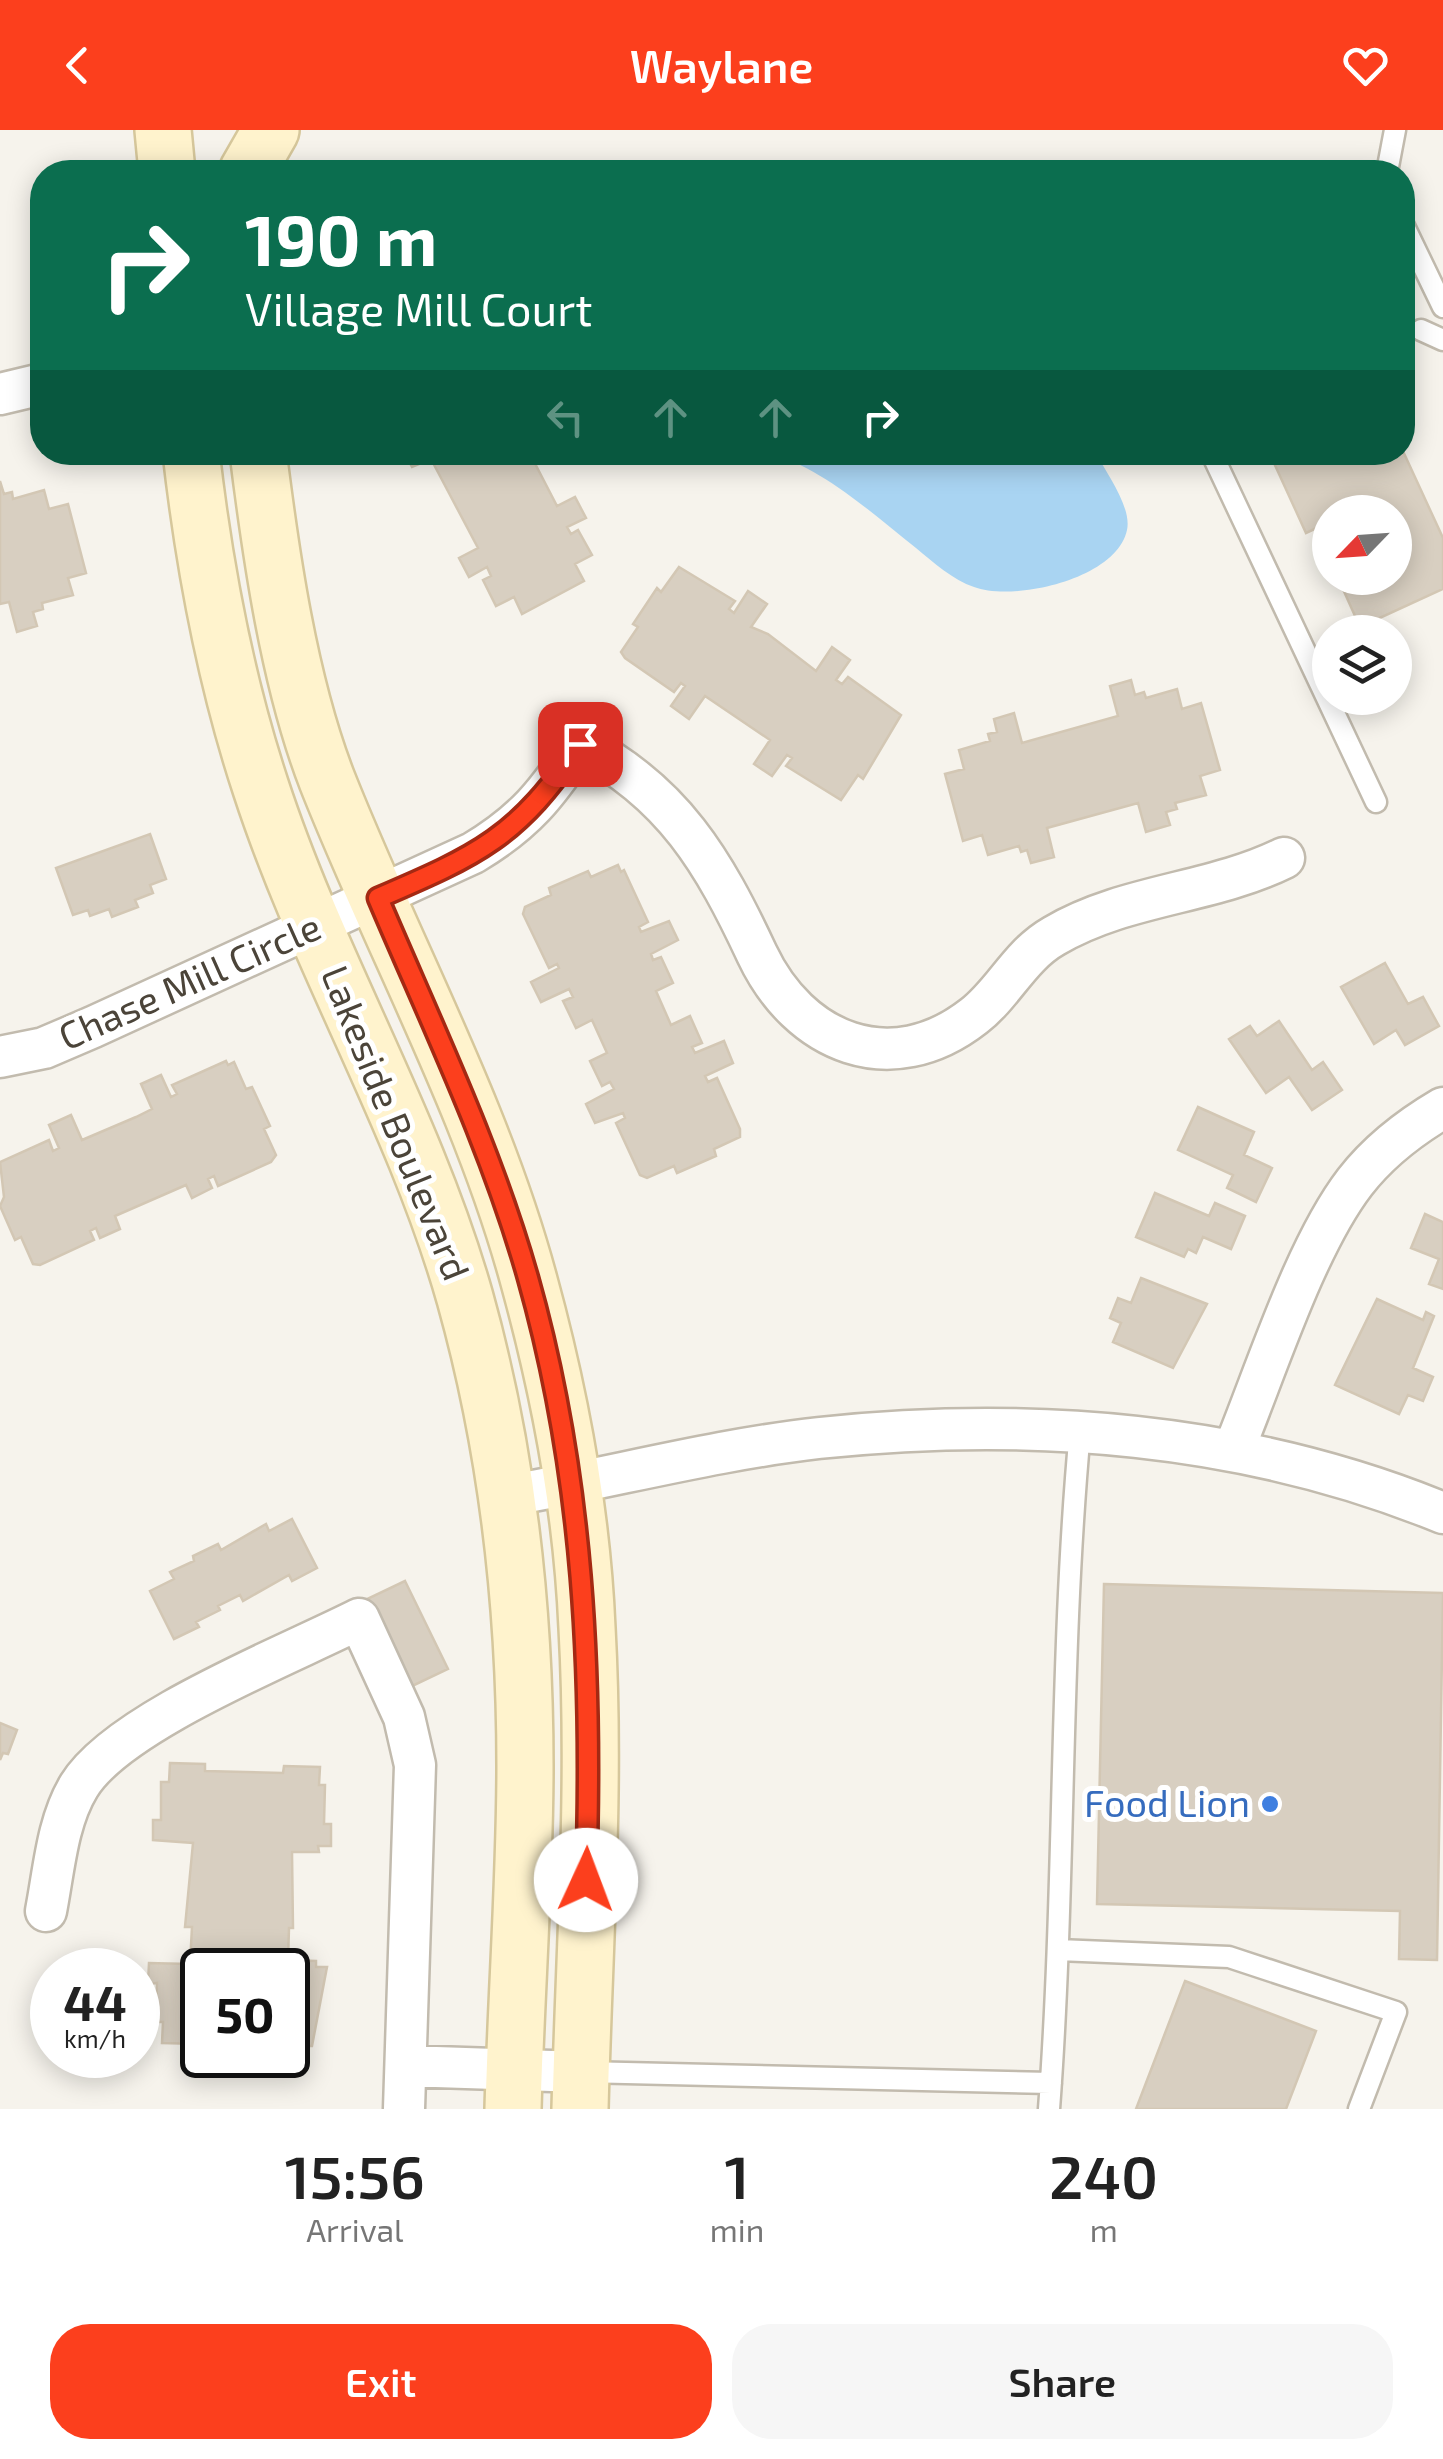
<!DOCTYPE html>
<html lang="en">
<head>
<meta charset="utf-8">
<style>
	body { margin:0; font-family:"Exo 2",sans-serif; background:#f6f6f6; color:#222; height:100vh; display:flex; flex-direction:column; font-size:38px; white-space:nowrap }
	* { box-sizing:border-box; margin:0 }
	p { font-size:32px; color:#767676 }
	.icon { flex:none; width:55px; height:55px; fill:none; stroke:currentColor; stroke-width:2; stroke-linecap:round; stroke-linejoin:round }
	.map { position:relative; height:1979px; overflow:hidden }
	.sheet { display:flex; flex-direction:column; background:#fff; flex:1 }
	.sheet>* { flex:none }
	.top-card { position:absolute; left:30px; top:30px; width:1385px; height:305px; border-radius:40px; box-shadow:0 5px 25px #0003; background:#0b6e4f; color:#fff; overflow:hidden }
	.needle { width:65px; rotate:245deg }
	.controls { position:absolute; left:1312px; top:365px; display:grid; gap:20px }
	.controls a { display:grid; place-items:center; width:100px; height:100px; border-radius:50%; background:#fff; box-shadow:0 5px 25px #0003; font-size:50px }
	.speed { position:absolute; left:30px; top:1818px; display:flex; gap:20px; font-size:50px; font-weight:700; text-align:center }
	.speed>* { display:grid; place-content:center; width:130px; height:130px; border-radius:50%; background:#fff; box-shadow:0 5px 25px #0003; line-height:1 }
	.speed small { font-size:25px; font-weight:400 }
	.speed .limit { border:5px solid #111; border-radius:15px; background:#fff; color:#111 }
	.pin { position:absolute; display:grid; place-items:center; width:85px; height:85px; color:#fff; margin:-42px; border-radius:20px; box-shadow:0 5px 15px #0006 }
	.me { position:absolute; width:110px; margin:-55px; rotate:2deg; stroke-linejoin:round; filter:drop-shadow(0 0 8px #0008) }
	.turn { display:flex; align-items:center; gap:35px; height:210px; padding:0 50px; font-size:45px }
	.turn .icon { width:130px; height:130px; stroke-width:2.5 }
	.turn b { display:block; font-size:70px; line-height:85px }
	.lanes { display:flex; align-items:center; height:95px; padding:0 50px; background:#0003; justify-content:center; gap:50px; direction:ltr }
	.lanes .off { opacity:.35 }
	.eta { display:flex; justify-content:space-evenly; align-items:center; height:170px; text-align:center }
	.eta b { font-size:60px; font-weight:600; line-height:70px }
	.primary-button { display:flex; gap:20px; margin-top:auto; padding:20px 50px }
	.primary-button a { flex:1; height:115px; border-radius:40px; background:#fc3f1d; color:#fff; font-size:40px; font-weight:600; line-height:115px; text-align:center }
	.primary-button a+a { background:#f6f6f6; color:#222 }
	header { display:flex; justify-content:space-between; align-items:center; height:130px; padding:0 50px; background:#fc3f1d; color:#fff; font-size:45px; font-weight:600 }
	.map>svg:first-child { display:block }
	.water { fill:#a9d4f2 }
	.building { fill:#d8cfc1; stroke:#d3c7b4; stroke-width:2.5 }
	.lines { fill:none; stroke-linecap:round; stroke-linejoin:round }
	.service-casing { stroke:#c2bbae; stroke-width:25 }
	.minor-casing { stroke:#c2bbae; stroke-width:45 }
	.secondary-casing { stroke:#d6c79b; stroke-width:60 }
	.service { stroke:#fff; stroke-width:20 }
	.minor { stroke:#fff; stroke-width:40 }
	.secondary { stroke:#fff3cd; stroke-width:55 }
	.route-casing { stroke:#a42913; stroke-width:25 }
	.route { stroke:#fc3f1d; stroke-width:18 }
	.shop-dot { fill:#3f7fe0; stroke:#fff; stroke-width:4 }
	.labels { text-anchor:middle; stroke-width:10; stroke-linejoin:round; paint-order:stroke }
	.street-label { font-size:38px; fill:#4b4439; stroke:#fff }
	.shop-label { font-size:38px; fill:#366cbe; stroke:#fff; text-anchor:end }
</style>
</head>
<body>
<header><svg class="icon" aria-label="back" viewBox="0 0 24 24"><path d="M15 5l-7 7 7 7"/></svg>Waylane<svg class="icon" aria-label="heart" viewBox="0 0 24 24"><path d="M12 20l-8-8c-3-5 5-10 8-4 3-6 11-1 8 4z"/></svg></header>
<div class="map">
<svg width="1443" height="1979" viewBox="0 0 1443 1979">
	<rect width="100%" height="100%" fill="#f6f3ec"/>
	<path class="water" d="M768,323h328c10,20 36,54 31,77 -10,49 -113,72 -153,57 -21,-7 -41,-25 -58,-39 -43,-34 -94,-81 -148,-95z"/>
	<path class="building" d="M1402,319l41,89v51l-83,38 -22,-49h57v-66h-65v29l-7,-16 -17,8 -37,-81z
		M404,322h125l28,54 18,-9 11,21 -19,9 4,7 7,-4 14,25 -17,9 9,17 -62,33 -8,-17 -18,9 -13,-26 8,-4 -4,-9 -18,10 -10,-19 19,-10 -47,-89 -19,8z
		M0,351l4,13 8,-2 1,7 31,-9 5,19 19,-5 18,69 -18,5 5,17 -31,8 1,6 -10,3 4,14 -20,6 -8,-30 -9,2z
		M679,437l56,34 -6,8 5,4 14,-22 19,13 -16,23 17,7 48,37 16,-24 18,13 -14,20 6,4 6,-7 53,38 -38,64 -5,-4 -17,25 -55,-34 6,-8 -5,-3 -15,21 -18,-12 16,-24 -65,-44 -16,23 -18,-13 14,-20 -4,-3 -7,9 -49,-34 -4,-6 17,-25 -5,-3 24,-36 4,4z
		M1131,550l4,15 9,-3 2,6 31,-9 5,20 19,-6 19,67 -20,6 6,19 -31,8 2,6 -11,3 4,13 -24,7 -8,-29 -91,25 7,29 -23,6 -4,-13 -6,2 -2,-6 -31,9 -6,-20 -19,6 -18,-67 19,-5 -5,-19 31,-9 -2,-7 9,-2 -3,-13 20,-6 8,30 96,-27 -8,-30z
		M150,704l16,45 -16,6 3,8 -18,7 3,7 -26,10 -3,-8 -19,7 -2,-6 -15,5 -17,-47z
		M618,735l3,7 3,-2 24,52 -9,5 2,5 28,-11 9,19 -27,14 2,6 8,-3 12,26 -17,8 15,34 19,-9 12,27 -10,4 3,6 29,-12 9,22 -28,13 3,6 9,-4 23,51v8l-26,12 2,7 -39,17 -3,-7 -27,12 -7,-3 -24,-52 9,-5 -2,-5 -28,10 -9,-19 28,-15 -4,-7 -8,4 -12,-25 17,-8 -15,-33 -16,8 -13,-27 10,-4 -4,-8 -28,13 -10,-20 28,-14 -2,-4 -8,4 -26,-54 2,-7 26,-12 -2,-7 39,-17 3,6z
		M1385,833l23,41 15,-7 16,29 -34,19 -9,-15 -22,14 -33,-57z
		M1279,891l33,49 11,-8 19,28 -30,20 -23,-33 -23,16 -37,-54 21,-13 7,10z
		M226,931l2,4 6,-3 12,27 6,-2 18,39 -6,3 12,26 -5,7 -53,24 -4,-10 -6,3 4,9 -20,10 -6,-13 -71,31 5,13 -20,9 -4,-10 -6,3 4,9 -54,25 -7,-1 -12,-27 -6,3 -15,-34 4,-9 -4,-35 49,-22 4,11 6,-3 -10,-23 22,-10 11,25 54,-23 16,-8 -11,-25 20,-9 10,22 6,-3 -5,-9z
		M1198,977l56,25 -10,23 28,13 -16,34 -29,-14 6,-13 -55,-25z
		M1155,1063l54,23 6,-13 30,13 -14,33 -28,-12 -7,16 -8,-4 -4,8 -48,-20z
		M1425,1084l18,8v67l-14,-5 10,-25 -28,-11z
		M1141,1148l66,26 -34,64 -60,-26 8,-19 -11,-5 8,-20 13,5z
		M1377,1169l46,21 3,-8 8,4 -21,52 20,9 -10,24 -15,-6 -9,19 -64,-29z
		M292,1389l25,49 -25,13 -3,-6 -46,26 -3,-6 -22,11 2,4 -24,12 3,5 -25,12 -24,-48 24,-12 -4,-7 24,-11 -1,-5 25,-12 3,6 45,-26 3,7z
		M405,1451l43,88 -38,18 -43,-88z
		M1104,1454l339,9 -6,367 -38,-1 1,-48 -303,-7z
		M0,1593l17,7 -9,24 -5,-1 -3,7z
		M170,1633l35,1v7l78,2 1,-7 36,1 -1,18h6l-1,39h7v22h-13l1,6h-27l1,76h-4l-1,32 28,1v6h11l-15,79h-24v-76h-86l-3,74 -37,-1 1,-21h-7l1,-39 -9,1 1,-21 41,1 2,-37h-7l8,-84 -40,-3v-20h8v-38h8z
		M1185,1851l131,50 -30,78h-150z"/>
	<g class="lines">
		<g class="service-casing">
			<path id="service" d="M1387,42l8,-42
				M1402,92l41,85
				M1421,200l22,10
				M1211,322l165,350
				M1058,1820l171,7 167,55 -37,97
				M583,1942l468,11
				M1049,1979c17,-226 10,-453 31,-678"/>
		</g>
		<g class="minor-casing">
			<path id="minor" d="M0,264l42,-10
				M0,927l44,-9 49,-21 380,-174c52,-31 74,-59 107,-109 93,48 134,118 177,210 42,89 134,127 217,62 30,-23 45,-60 80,-80 71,-42 157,-42 230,-78
				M1234,1319c32,-78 71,-202 121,-267 24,-31 54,-54 88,-74
				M506,1366c104,-18 207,-46 313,-58 210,-22 427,-6 624,75
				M46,1781c8,-41 11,-89 33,-125 39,-64 209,-131 280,-167l45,98 11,48 -11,344
				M406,1936l175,6"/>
		</g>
		<g class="secondary-casing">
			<path id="secondary" d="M163,0l4,42
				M247,42l24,-42
				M191,322c13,114 34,227 70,336 57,175 154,333 204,510 42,150 60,312 60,468 0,114 -9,229 -12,343
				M258,322c13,104 31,230 69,328 66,167 155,327 202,501 31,113 53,230 58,347 9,160 -3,321 -7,481"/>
		</g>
		<use href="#service" class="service"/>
		<use href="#minor" class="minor"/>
		<use href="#secondary" class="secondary"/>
	</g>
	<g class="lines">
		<g class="route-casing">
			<path id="route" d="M580,614c-61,93 -102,111 -202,154 53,125 113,249 150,380 56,198 65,398 58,602"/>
		</g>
		<use href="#route" class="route"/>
	</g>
	<circle class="shop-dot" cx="1270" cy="1674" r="10"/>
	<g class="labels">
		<g class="street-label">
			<text transform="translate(190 852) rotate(-24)" y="13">Chase Mill Circle</text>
			<text transform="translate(395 993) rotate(68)" y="13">Lakeside Boulevard</text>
		</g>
		<g class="shop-label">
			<text x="1250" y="1687">Food Lion</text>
		</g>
	</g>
</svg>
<div class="controls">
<a><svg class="needle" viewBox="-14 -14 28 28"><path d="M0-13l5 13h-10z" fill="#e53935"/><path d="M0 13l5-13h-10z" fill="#767676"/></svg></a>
<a><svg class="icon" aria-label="layers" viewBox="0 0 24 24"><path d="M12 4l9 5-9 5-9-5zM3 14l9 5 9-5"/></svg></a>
</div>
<div class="speed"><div>44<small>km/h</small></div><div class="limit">50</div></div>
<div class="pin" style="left:580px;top:614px;background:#d93025"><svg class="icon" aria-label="arrive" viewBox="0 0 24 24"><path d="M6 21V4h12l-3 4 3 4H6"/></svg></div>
<svg class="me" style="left:586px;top:1750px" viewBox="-20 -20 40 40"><circle r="19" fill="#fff"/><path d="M0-13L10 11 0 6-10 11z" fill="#fc3f1d"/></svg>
<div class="top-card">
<div class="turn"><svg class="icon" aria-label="right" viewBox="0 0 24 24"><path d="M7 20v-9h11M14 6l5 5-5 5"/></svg><div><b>190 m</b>Village Mill Court</div></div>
<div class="lanes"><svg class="icon off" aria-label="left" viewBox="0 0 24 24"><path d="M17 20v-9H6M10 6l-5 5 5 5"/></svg><svg class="icon off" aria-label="ahead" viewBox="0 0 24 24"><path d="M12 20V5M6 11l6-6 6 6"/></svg><svg class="icon off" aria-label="ahead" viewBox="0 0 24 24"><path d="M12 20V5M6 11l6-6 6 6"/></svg><svg class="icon" aria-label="right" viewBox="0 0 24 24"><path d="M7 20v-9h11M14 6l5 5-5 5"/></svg></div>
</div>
</div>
<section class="sheet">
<div class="eta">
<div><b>15:56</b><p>Arrival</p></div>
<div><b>1</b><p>min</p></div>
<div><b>240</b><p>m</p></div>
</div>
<div class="primary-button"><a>Exit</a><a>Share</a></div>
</section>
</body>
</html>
